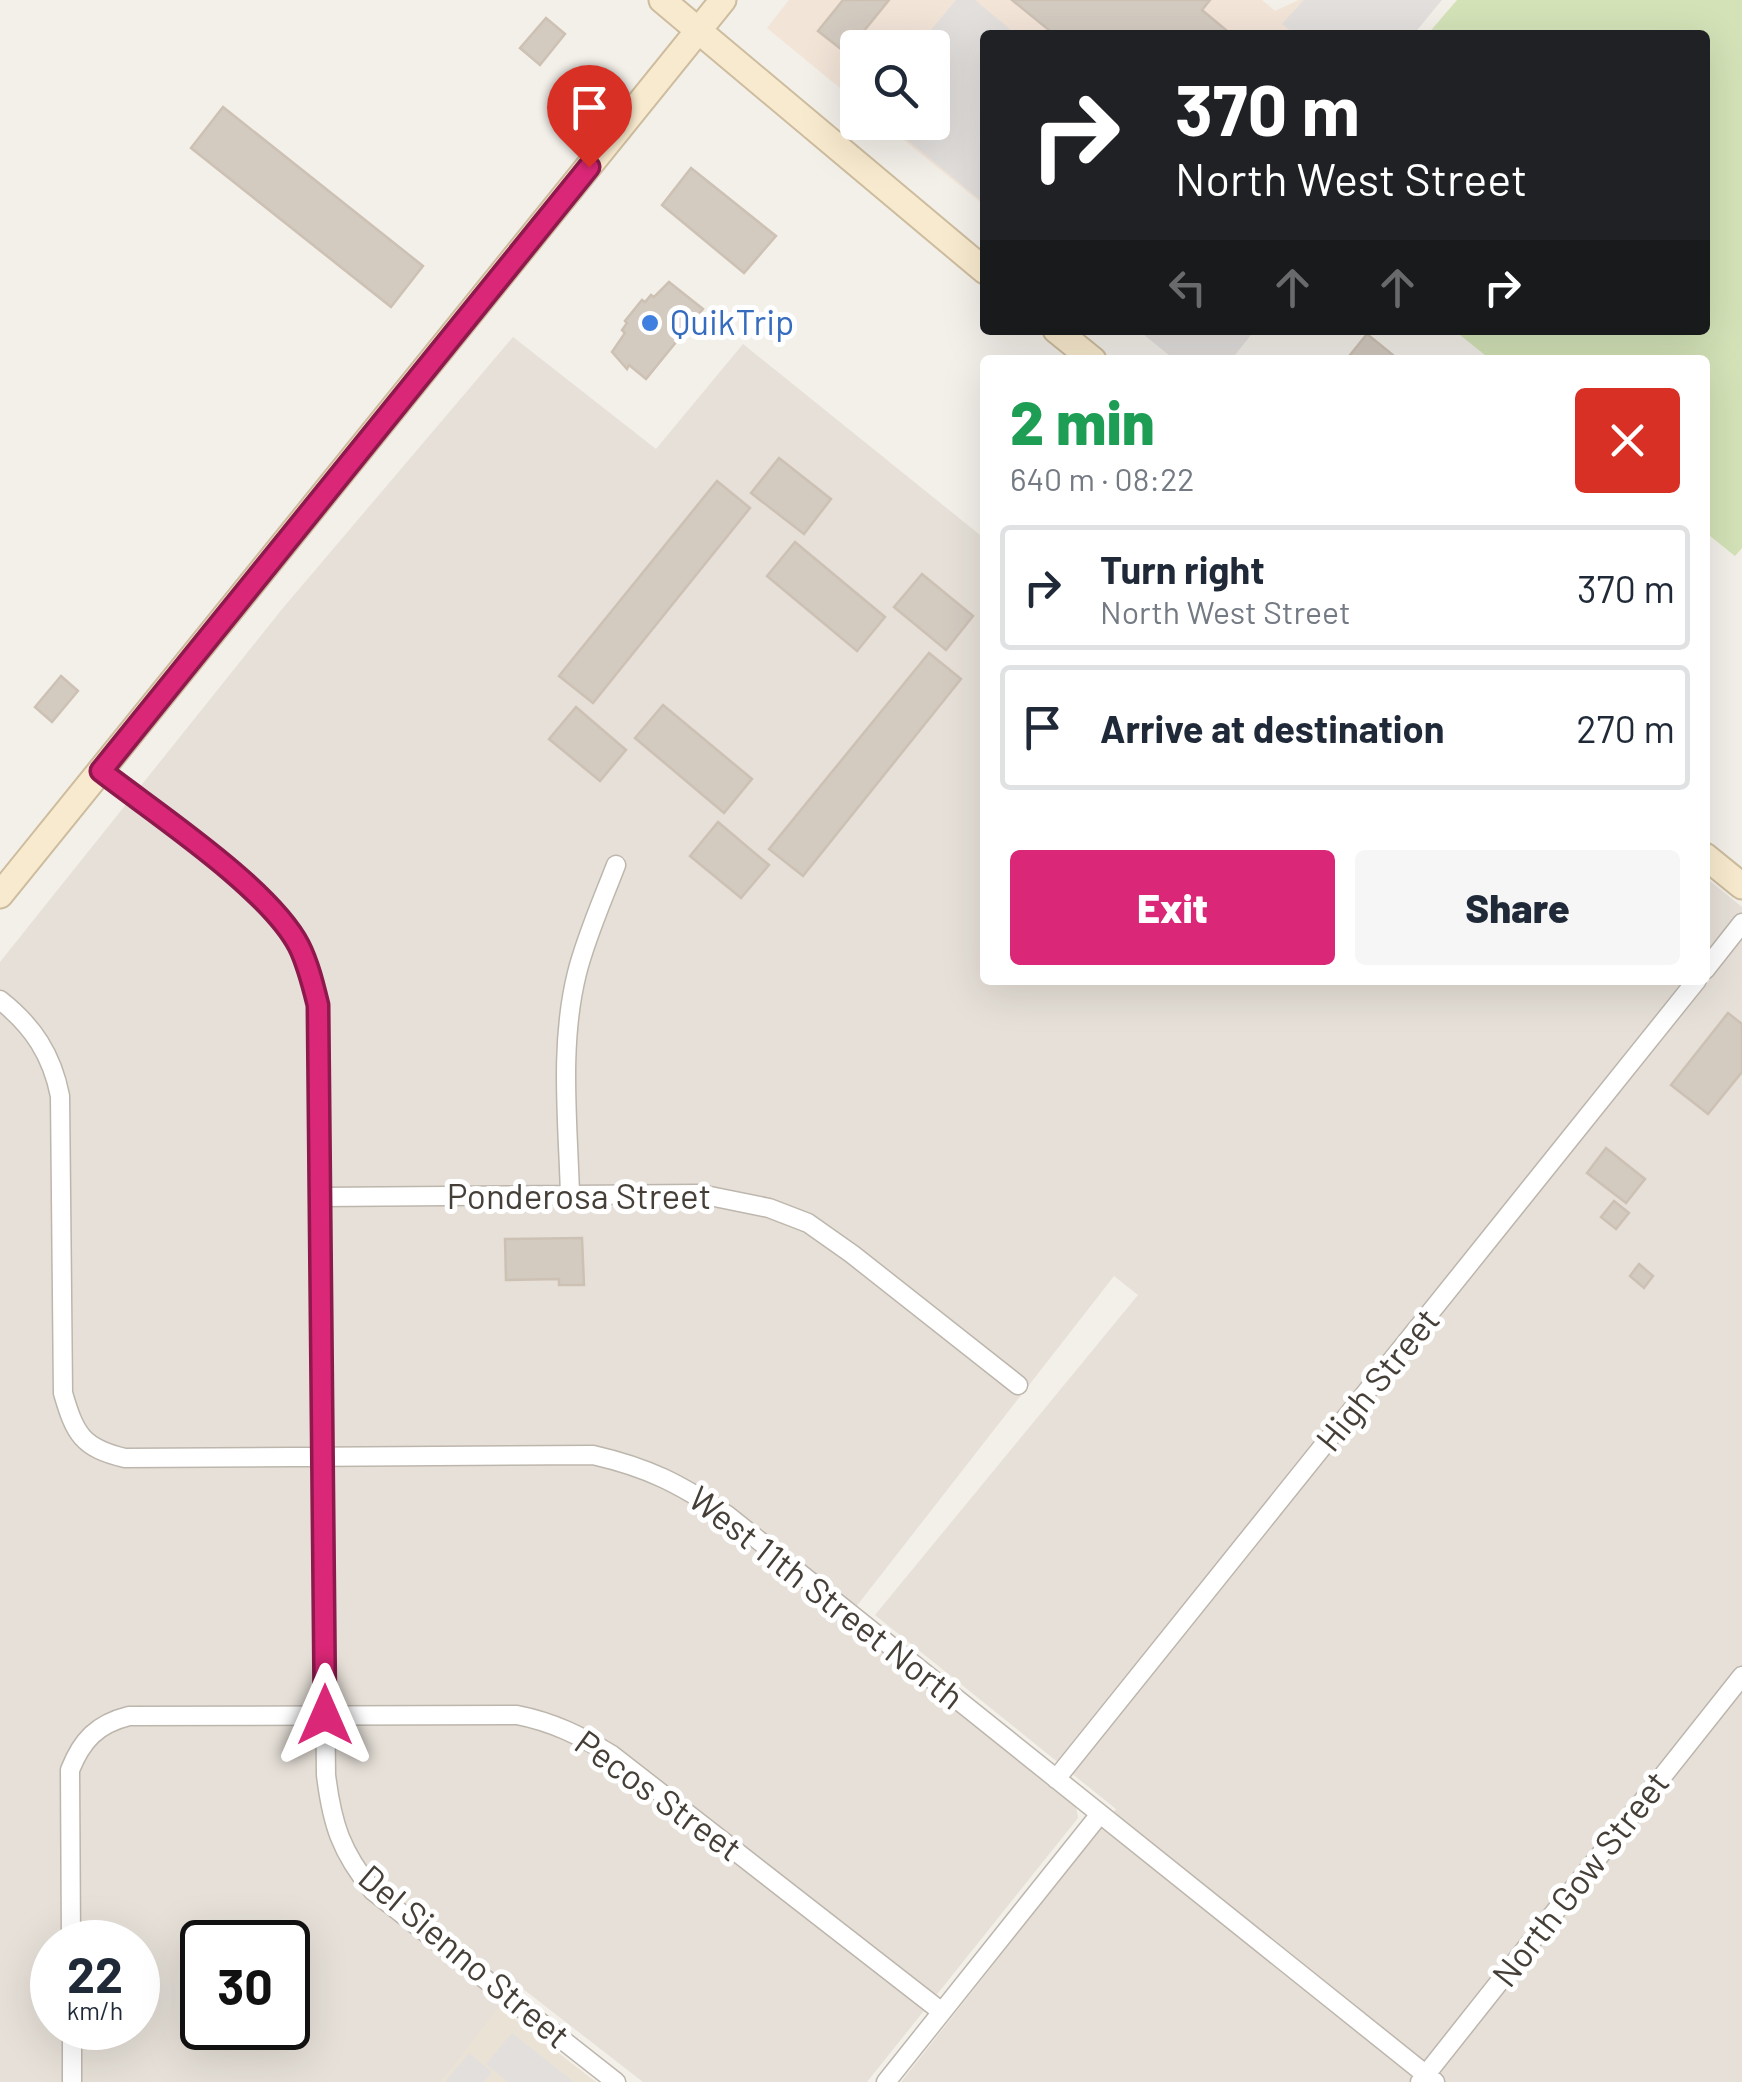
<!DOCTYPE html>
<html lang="en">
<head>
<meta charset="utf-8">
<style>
	body { margin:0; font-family:Barlow,sans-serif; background:#f6f6f7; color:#1f2937; height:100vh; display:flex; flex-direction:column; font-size:38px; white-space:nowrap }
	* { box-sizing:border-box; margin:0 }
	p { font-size:32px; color:#747a83 }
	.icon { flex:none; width:55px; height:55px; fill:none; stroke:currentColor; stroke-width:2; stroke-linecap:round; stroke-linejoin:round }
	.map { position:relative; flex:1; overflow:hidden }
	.side { position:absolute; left:980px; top:355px; width:730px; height:630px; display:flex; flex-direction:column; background:#fff; border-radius:10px; box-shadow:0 10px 40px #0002 }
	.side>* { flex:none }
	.guide { position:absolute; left:980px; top:30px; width:730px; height:305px; border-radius:10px; box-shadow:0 10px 40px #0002; background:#202124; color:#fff; overflow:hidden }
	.buttons { position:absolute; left:840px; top:30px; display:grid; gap:20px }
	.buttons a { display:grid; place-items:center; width:110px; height:110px; border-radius:10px; background:#fff; box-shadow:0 10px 40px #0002; font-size:50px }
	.speed { position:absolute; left:30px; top:1920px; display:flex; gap:20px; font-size:50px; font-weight:700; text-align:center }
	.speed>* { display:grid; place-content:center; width:130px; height:130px; border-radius:50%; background:#fff; box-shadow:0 10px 40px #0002; line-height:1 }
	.speed small { font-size:25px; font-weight:400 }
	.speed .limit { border:5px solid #111; border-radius:15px; background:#fff; color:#111 }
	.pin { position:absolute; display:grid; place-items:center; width:85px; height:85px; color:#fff; margin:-102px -42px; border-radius:50% 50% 50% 0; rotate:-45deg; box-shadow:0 0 10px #0007 }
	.pin .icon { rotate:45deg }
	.me { position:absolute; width:110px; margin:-55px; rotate:0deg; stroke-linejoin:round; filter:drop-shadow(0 0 8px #0008) }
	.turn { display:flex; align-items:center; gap:35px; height:210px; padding:0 30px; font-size:45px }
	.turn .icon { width:130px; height:130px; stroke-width:2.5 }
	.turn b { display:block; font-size:70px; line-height:85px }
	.lanes { display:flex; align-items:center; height:95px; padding:0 30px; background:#0003; justify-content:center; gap:50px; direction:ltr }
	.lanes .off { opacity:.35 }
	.round { display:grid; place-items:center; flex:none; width:105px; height:105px; border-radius:10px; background:#f6f6f7 }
	.head { display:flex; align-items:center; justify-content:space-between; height:170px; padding:0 30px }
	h1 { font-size:60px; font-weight:800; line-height:75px; color:#1e9e55 }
	.cta { display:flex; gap:20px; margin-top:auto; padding:20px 30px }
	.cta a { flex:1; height:115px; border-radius:10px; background:#db2777; color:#fff; font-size:40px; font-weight:800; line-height:115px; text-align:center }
	.cta a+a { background:#f6f6f7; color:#1f2937 }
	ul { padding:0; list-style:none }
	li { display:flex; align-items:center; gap:30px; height:125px; margin:0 20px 15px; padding:0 10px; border:5px solid #e0e1e3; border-radius:10px }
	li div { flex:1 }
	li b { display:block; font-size:38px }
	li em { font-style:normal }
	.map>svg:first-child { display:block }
	.residential { fill:#e6e0d8; fill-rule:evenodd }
	.commercial { fill:#f2e4d7 }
	.education { fill:#eae2d5 }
	.green { fill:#d3e2b7 }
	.parking { fill:#e2dfdd }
	.building { fill:#d3cac0; stroke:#cdc1b4; stroke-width:2.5 }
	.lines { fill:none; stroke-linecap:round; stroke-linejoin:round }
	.street-casing { stroke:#bdb6ad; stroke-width:21 }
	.secondary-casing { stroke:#cdbc9e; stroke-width:29 }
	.street { stroke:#fff; stroke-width:18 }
	.secondary { stroke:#f8eace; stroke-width:25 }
	.route-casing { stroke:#8e194d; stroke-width:25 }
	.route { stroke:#db2777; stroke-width:18 }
	.shop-dot { fill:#3f7fe0; stroke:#fff; stroke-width:4 }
	.labels { text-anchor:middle; stroke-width:10; stroke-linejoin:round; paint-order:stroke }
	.shop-label { font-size:35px; fill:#366cbe; stroke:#fff; text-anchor:start }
	.street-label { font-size:35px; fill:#453f38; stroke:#fff }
</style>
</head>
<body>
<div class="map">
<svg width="1742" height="2082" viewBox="0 0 1742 2082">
	<rect width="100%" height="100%" fill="#f3efe9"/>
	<path class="residential" d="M513,337l143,112 87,-105 242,195v441h720v-103l37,30v1175h-841l215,-273 -241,-194 263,-320 -24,-19 -269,345 231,185 2,12 -211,264h-224l-125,-97 -77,97h-441v-1120l283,-354zM52,1942h86v86h-86zM202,1942h86v86h-86z"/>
	<path class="commercial" d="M789,0h473l13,11 24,-11h141l-28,35h-427v171l-102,-83 49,-1v-74h-74l-1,54 -90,-74z"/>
	<path class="education" d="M499,2007l97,75h-155z"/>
	<path class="green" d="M1457,0h285v548l-7,8 -30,-24v-172h-214l-37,-30h251v-295h-278z"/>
	<path class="parking" d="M956,0h19l42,35h-32v169l-98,-81 45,-1v-74l-15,-1z
		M1304,0h138l-29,35h-117l-14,-11z
		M1138,330h117l-24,30h-56z
		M512,2033l62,49h-66l-22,-18z
		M469,2053l23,19 -8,10h-39z"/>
	<path class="building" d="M843,0h46l-43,53 -28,-22z
		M1012,0h198l-8,10 30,25h-177z
		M546,18l19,16 -25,31 -20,-17z
		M223,107l200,159 -32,41 -200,-159z
		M691,168l85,68 -32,37 -82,-68z
		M669,282l34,27 -57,70 -17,-14 -2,4 -15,-17 13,-19 -3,-3 5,-7 -2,-2 17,-21 3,2 6,-7 3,2z
		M1367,334l32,26h-53z
		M779,458l52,41 -27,35 -53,-41z
		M717,481l33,27 -157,195 -34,-27z
		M795,542l90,75 -28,34 -90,-75z
		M922,574l51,42 -27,34 -52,-43z
		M929,653l32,26 -158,197 -34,-27z
		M61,676l17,15 -26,31 -17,-15z
		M663,705l89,74 -28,34 -89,-75z
		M576,707l50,43 -26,31 -51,-42z
		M718,822l51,43 -28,33 -51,-42z
		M1728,1013l14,11v48l-34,42 -37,-29z
		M1606,1148l39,31 -19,24 -39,-30z
		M1614,1201l15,12 -13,16 -15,-12z
		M582,1238l2,47h-25v-6l-53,1 -1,-41z
		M1639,1264l14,12 -9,12 -14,-12z"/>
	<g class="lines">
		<g class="street-casing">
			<path id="street" d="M101,771c54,42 168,117 198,175 9,19 14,39 19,59l8,770c6,49 15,77 47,116l243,191
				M1705,970l37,-47
				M0,1000c33,26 52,55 60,96l3,297c12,41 19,55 62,65l468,-3c57,13 86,29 134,60l708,567
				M570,1195c-2,-73 -11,-150 7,-222 9,-36 26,-74 39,-108
				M320,1197l380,-3 69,14 39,15 44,31 166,131
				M1056,1779l641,-799
				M71,1942l-1,-172c12,-30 27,-46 59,-54l388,-1c36,7 64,21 95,40l330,257
				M72,2028v54
				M886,2082l214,-268
				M1420,2082l322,-406"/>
		</g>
		<g class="secondary-casing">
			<path id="secondary" d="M662,0l323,271
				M1056,330l37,30
				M1705,856l37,30
				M0,895l723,-895"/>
		</g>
		<use href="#street" class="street"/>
		<use href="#secondary" class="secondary"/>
	</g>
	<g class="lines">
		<g class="route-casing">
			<path id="route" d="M325,1715l-7,-710c-5,-20 -10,-41 -19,-59 -30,-58 -144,-133 -198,-175l488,-604"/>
		</g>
		<use href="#route" class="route"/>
	</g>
	<circle class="shop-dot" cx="650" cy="323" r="10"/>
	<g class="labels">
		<g class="shop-label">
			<text x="670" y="335">QuikTrip</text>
		</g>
		<g class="street-label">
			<text x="579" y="1209">Ponderosa Street</text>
			<text transform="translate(1378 1380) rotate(-51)" y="12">High Street</text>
			<text transform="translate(826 1598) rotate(38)" y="12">West 11th Street North</text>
			<text transform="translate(658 1796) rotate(36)" y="12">Pecos Street</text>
			<text transform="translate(1581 1879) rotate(-52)" y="12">North Gow Street</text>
			<text transform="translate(464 1957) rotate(40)" y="12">Del Sienno Street</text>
		</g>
	</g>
</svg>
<div class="buttons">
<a><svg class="icon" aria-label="search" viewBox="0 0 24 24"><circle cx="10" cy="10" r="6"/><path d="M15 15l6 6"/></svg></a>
</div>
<div class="speed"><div>22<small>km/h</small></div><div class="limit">30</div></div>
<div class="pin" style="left:589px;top:167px;background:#d93025"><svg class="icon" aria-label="arrive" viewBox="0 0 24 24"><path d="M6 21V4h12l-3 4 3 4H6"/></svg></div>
<svg class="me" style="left:325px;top:1715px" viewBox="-20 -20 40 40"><path d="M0-17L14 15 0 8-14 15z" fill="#db2777" stroke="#fff" stroke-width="4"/></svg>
<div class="guide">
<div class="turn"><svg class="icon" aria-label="right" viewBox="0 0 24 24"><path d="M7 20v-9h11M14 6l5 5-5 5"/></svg><div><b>370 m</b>North West Street</div></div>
<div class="lanes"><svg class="icon off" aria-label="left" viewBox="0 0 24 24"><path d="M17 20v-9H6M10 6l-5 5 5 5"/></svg><svg class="icon off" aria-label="ahead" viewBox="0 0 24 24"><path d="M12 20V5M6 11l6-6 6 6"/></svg><svg class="icon off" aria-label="ahead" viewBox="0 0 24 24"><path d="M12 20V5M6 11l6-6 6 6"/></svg><svg class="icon" aria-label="right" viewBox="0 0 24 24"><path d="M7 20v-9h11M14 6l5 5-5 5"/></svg></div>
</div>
<section class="side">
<div class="head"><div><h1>2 min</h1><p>640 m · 08:22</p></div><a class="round" style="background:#d93025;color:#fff"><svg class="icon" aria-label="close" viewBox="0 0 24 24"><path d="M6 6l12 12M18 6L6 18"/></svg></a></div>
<ul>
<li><svg class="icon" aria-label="right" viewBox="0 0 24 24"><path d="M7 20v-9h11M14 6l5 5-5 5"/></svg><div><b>Turn right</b><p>North West Street</p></div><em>370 m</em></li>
<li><svg class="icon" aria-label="arrive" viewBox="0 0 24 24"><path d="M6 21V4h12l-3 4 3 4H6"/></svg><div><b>Arrive at destination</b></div><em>270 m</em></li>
</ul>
<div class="cta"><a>Exit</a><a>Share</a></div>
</section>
</div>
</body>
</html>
